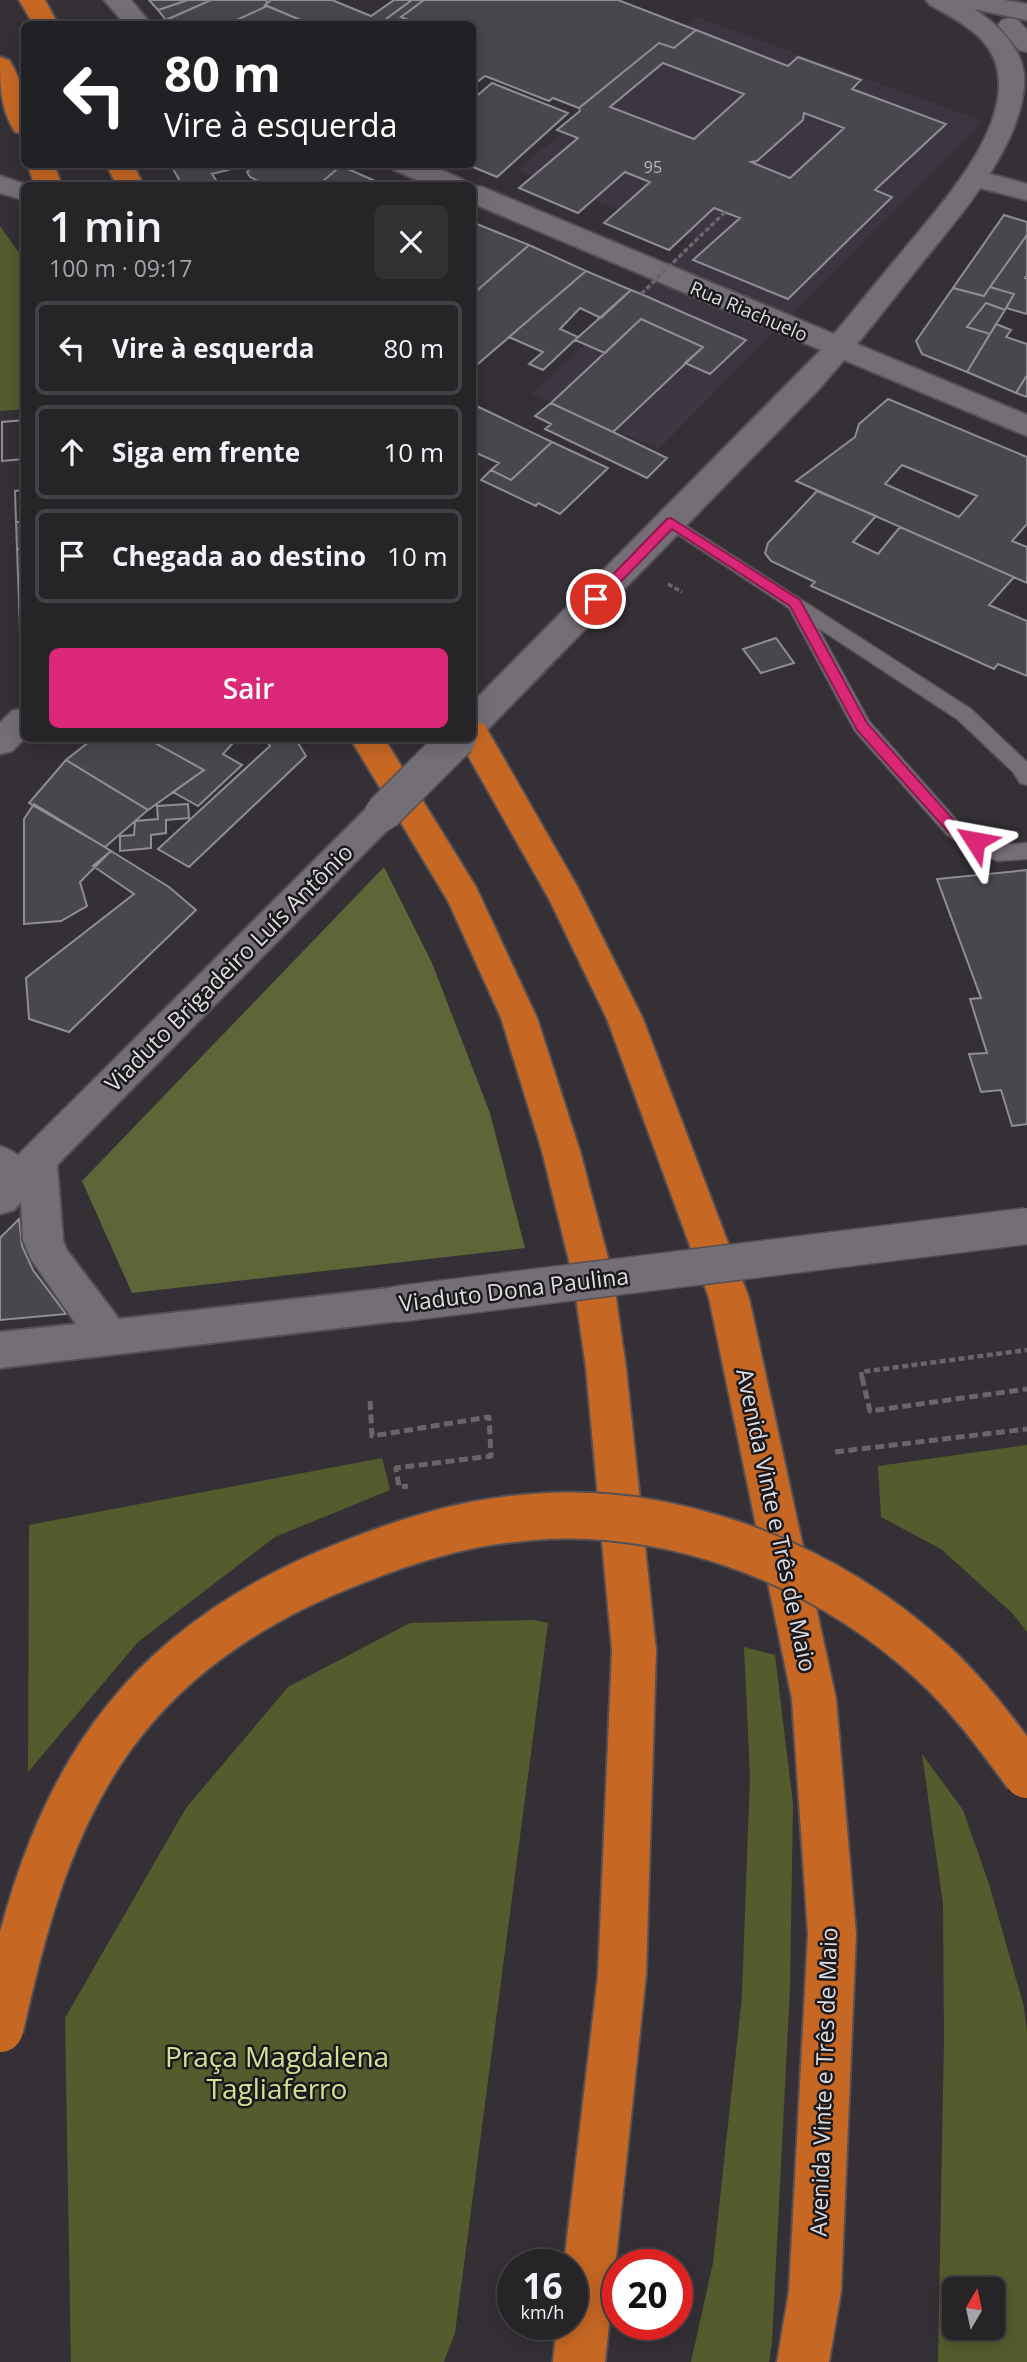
<!DOCTYPE html>
<html lang="pt">
<head>
<meta charset="utf-8">
<style>
	body { margin:0; font-family:"Open Sans",sans-serif; background:#333034; color:#f1f3f6; height:100vh; display:flex; flex-direction:column; font-size:26px; white-space:nowrap }
	* { box-sizing:border-box; margin:0 }
	p { font-size:23px; color:#a4a4a8 }
	.icon { flex:none; width:38px; height:38px; fill:none; stroke:currentColor; stroke-width:2; stroke-linecap:round; stroke-linejoin:round }
	.map { position:relative; flex:1; overflow:hidden }
	.side { position:absolute; left:21px; top:182px; width:455px; height:560px; display:flex; flex-direction:column; background:#272428; border-radius:10px; box-shadow:0 4px 18px #0003,0 0 0 2px #434145 }
	.side>* { flex:none }
	.hud { position:absolute; left:21px; top:21px; width:455px; height:147px; border-radius:10px; box-shadow:0 4px 18px #0003,0 0 0 2px #434145; background:#202124; color:#fff; overflow:hidden }
	.needle { width:46px; rotate:9deg }
	.fabs { position:absolute; left:942px; top:2277px; display:grid; gap:14px }
	.fabs a { display:grid; place-items:center; width:63px; height:63px; border-radius:10px; background:#272428; box-shadow:0 4px 18px #0003,0 0 0 2px #434145; font-size:35px }
	.speed { position:absolute; left:497px; top:2249px; display:flex; gap:14px; font-size:35px; font-weight:700; text-align:center }
	.speed>* { display:grid; place-content:center; width:91px; height:91px; border-radius:50%; background:#272428; box-shadow:0 4px 18px #0003,0 0 0 2px #434145; line-height:1 }
	.speed small { font-size:18px; font-weight:400 }
	.speed .limit { border:10px solid #d22; background:#fff; color:#111 }
	.pin { position:absolute; display:grid; place-items:center; width:60px; height:60px; color:#fff; margin:-30px; border:4px solid #fff; border-radius:50%; box-shadow:0 2px 7px #0007 }
	.me { position:absolute; width:77px; margin:-38px; rotate:304deg; stroke-linejoin:round; filter:drop-shadow(0 0 5px #0008) }
	.turn { display:flex; align-items:center; gap:24px; height:147px; padding:0 28px; font-size:32px }
	.turn .icon { width:91px; height:91px; stroke-width:2.5 }
	.turn b { display:block; font-size:49px; line-height:60px }
	.round { display:grid; place-items:center; flex:none; width:74px; height:74px; border-radius:10px; background:#333034 }
	.overview { display:flex; align-items:center; justify-content:space-between; height:119px; padding:0 28px }
	h1 { font-size:42px; font-weight:600; line-height:52px }
	.cta { display:flex; gap:14px; margin-top:auto; padding:14px 28px }
	.cta a { flex:1; height:80px; border-radius:10px; background:#db2777; color:#fff; font-size:28px; font-weight:600; line-height:80px; text-align:center }
	ul { padding:0; list-style:none }
	li { display:flex; align-items:center; gap:21px; height:94px; margin:0 14px 10px; padding:0 14px; border:4px solid #434145; border-radius:10px }
	li div { flex:1 }
	li b { display:block; font-size:26px }
	li em { font-style:normal }
	.map>svg:first-child { display:block }
	.built { fill:#3d3642 }
	.green { fill:#545c2d; fill-rule:evenodd }
	.forest { fill:#5d6637 }
	.building { fill:#48474e; stroke:#8f8d95; stroke-width:2; fill-rule:evenodd }
	.lines { fill:none; stroke-linecap:round; stroke-linejoin:round }
	.service-casing { stroke:#534f54; stroke-width:3 }
	.pedestrian-casing { stroke:#534f54; stroke-width:3 }
	.minor-casing { stroke:#534f54; stroke-width:4 }
	.tertiary-casing { stroke:#534f54; stroke-width:4 }
	.secondary-casing { stroke:#534f54; stroke-width:4 }
	.trunk-casing { stroke:#534f54; stroke-width:4 }
	.path-far2 { stroke:#69656a; stroke-width:3.5; stroke-dasharray:5 2.5; stroke-linecap:butt }
	.path-far1 { stroke:#69656a; stroke-width:4.5; stroke-dasharray:6 3.5; stroke-linecap:butt }
	.path { stroke:#69656a; stroke-width:5; stroke-dasharray:9 4.5; stroke-linecap:butt }
	.service { fill:#746f76; fill-rule:evenodd }
	.pedestrian { fill:#746f76; fill-rule:evenodd }
	.minor { fill:#746f76; fill-rule:evenodd }
	.tertiary { fill:#746f76; fill-rule:evenodd }
	.secondary { fill:#746f76; fill-rule:evenodd }
	.trunk { fill:#c66824; fill-rule:evenodd }
	.secondary-bridge-casing { stroke:#534f54; stroke-width:39; stroke-linecap:butt }
	.trunk-bridge-casing { stroke:#534f54; stroke-width:50; stroke-linecap:butt }
	.path-bridge { stroke:#69656a; stroke-width:3.5; stroke-dasharray:5 2.5; stroke-linecap:butt }
	.secondary-bridge { stroke:#746f76; stroke-width:36 }
	.trunk-bridge { stroke:#c66824; stroke-width:46 }
	.route { fill:#db2777; stroke:#8e194d; stroke-width:2 }
	.labels { text-anchor:middle; stroke-width:5; stroke-linejoin:round; paint-order:stroke }
	.far-number-label { font-size:16px; fill:#b9b8bc }
	.far-street-label { font-size:19px; fill:#dfdde0; stroke:#1b191c }
	.street-label { font-size:23px; fill:#dfdde0; stroke:#1b191c }
	.near-park-label { font-size:28px; fill:#d3e195; stroke:#1b191c }
</style>
</head>
<body>
<div class="map">
<svg width="1027" height="2362" viewBox="0 0 1027 2362">
	<rect width="100%" height="100%" fill="#343036"/>
	<path class="built" d="M696,17l287,104 -324,328 -127,-55 163,-154 -177,-70z"/>
	<path class="green" d="M0,226l24,34v149l-24,2z
		M1027,1445v187l-14,-18 -72,-65 -60,-32 -3,-51z
		M382,1458l8,32 -115,47 -137,105 -110,130 1,-247z
		M535,1620l13,3 -93,710 -11,29h-373l-6,-344 121,-210 102,-121 122,-64z
		M744,1647l31,8 18,149 -3,184 -18,353 -3,21h-78l22,-99 29,-267 8,-220z
		M922,1754l41,56 26,74 35,123 3,25v330h-89l6,-324 -1,-134zM992,2289v39h-38v-39z"/>
	<path class="forest" d="M384,867l48,96 58,150 35,135 -393,45 -50,-112z"/>
	<path class="building" d="M149,0h39l-30,10z
		M188,0h23l-45,20 -8,-10z
		M211,0h54l3,2 -3,3 2,1 -39,18h-58l-4,-4z
		M271,0h61l39,16 23,-16h18l-33,24h-69l-45,-19z
		M412,0h12l-23,17 17,7h-39z
		M424,0h194l78,30 -22,18 -15,-5 -80,65 -26,-10 -4,3 -64,-25 -13,10v-62h-54l-17,-7z
		M267,6l43,18h-82z
		M696,30l92,36 10,-9 63,23 -9,9 94,35 -71,66 17,7 -104,102 -95,-39 47,-42 -26,-10 -45,42 -65,-27 46,-41 -25,-10 -47,41 -59,-25 59,-50 -21,-8 23,-19 -1,-3 80,-65 15,5zM663,63l81,31 -50,45 -84,-32zM804,113l40,15 -54,50 -39,-16 6,-1 46,-41z
		M492,83l76,30 -71,64 -31,-13h6v-64z
		M170,164h65l-3,5 -20,5 8,12h-37z
		M256,164h81l4,2 -24,20h-48l-19,-9 -3,-5z
		M341,166l32,14 13,6h-69z
		M1004,215l23,7v13l-37,52 -6,9 -31,-8z
		M472,222l57,23 -57,50z
		M1027,235v40l-2,3 2,1v35l-21,-6 8,-14 -24,-7z
		M529,245l57,26 -114,98v-74z
		M586,271l45,19 -30,28 -21,-10 -20,21 18,8 -35,33 -14,-6 14,-12 -34,-15z
		M990,287l24,7 -9,16 -19,-7 -19,24 23,7 -23,38 -45,-18 -6,-13 37,-53 31,8z
		M631,290l10,4 105,46 -36,34 -25,-11 18,-16 -62,-28 -36,34 -30,-13z
		M986,303l19,7 -15,24 -23,-7z
		M641,319l62,28 -90,85 -62,-29z
		M996,324l15,6 -5,7 21,7v31l-11,18 -49,-21z
		M1027,375v22l-11,-4z
		M888,399l139,58v67l-15,17 15,6v36l-231,-102 59,-44 4,-13zM902,465l75,31 -18,21 -74,-33z
		M551,403l62,29 54,26 -20,20 -102,-49 6,-5 -16,-8z
		M472,404l13,6 67,32 -41,38 -20,-10 8,-7 -27,-12z
		M24,420v39l-22,2v-39z
		M24,420v39l-22,2v-39z
		M552,442l56,26 -48,46 -22,-11 -2,3 -55,-26 10,-10 20,10z
		M24,490v32h-8l-1,-31z
		M24,490v32h-8l-1,-31z
		M817,491l59,25 -23,26 25,12 22,-27 114,50 -25,28 38,16v55l-29,-12 -4,5 -183,-83 4,-4 -44,-21 -6,-8 3,-10z
		M16,522h8v27h-7z
		M17,549h7v135l-2,-2z
		M776,638l18,25 -33,10 -18,-24z
		M94,738h52l58,32 -56,40 -82,-50z
		M146,738h79l8,5 -10,11 19,11 -44,41 -25,-14 31,-22z
		M265,738h30l11,18 -117,111 -31,-18 112,-103z
		M66,760l82,50 -43,37 -76,-44z
		M34,804l77,47 -31,31 7,24 -26,15 -37,3v-105z
		M188,804l1,14 -23,2v13l-15,2v13l-31,3v-15l14,-1 1,-14 23,-2 -1,-13z
		M111,851l58,36 27,23 -127,122 -40,-13 -3,-41 108,-84 -41,-28z
		M1027,870v254l-15,2 -11,-36 -20,2 -12,-38 18,-1 -17,-54 11,-1 -44,-119z
		M19,1219l3,27 11,24 33,44 -66,6v-82z"/>
	<g class="lines">
		<g class="service-casing">
			<path id="service" d="M671,516l300,193 56,53v23l-7,-2 -7,-11 -56,-53 -139,-91 51,93 92,104 39,20 27,-2v16l-30,2 -50,-26 -92,-104 -66,-123 -124,-82 -3,-4 3,-4z"/>
		</g>
		<g class="pedestrian-casing">
			<path id="pedestrian" d="M1010,18l8,2 9,10v22l-8,-2 -21,-25 4,-5z"/>
		</g>
		<g class="minor-casing">
			<path id="minor" d="M24,708l1,30 -13,13 -12,3v-31l12,-12z
				M0,1146c18,6 29,17 37,34l-5,11 -14,5 -18,-9z"/>
		</g>
		<g class="tertiary-casing">
			<path id="tertiary" d="M975,170l52,14v16l-62,-16 -4,-6 4,-6z
				M0,176l31,10h-7v14l-24,-7z"/>
		</g>
		<g class="secondary-casing">
			<path id="secondary" d="M104,0h27l20,24h-26z
				M926,0h78l23,4v16l-53,-11c23,15 47,37 50,66 3,64 -62,139 -100,185 -22,28 -44,56 -67,84l170,71v21l-183,-76 -25,29 -335,344 -12,3v-33l349,-353 -349,-147v-17h-3l13,1 352,147c23,-27 45,-55 68,-82 37,-46 122,-134 90,-198 -12,-23 -40,-37 -62,-49z
				M391,164h37l36,16 3,6h-37l-36,-16z
				M383,800l12,4 5,9 -5,9 -338,343 6,75 3,9 53,70 279,-32 14,5 6,12 -6,12 -14,5 -398,47v-36l76,-8 -45,-65 -8,-19 -2,-38 -7,8 -14,4v-41l371,-369z"/>
		</g>
		<g class="trunk-casing">
			<path id="trunk" d="M19,0h26l13,24h-25z
				M0,57l9,3c16,23 15,47 15,74l-9,-2c-15,-23 -15,-48 -15,-75z
				M27,164h27l8,22h-27z
				M106,164h27l11,22h-27z
				M472,721l12,3 93,162 66,133 106,279 87,401 20,235 -15,357 -12,71h-52l12,-71 19,-357 -16,-235 -83,-401 -102,-279 -58,-120 -91,-161h14z
				M350,738h34l92,149 61,131 43,133 33,126 13,91 30,282 -10,325 -41,387h-52l4,-38h15v-60h-8l34,-289 14,-325 -26,-282 -13,-91 -31,-126 -41,-133 -53,-117z"/>
		</g>
		<path class="path-far2" d="M668,584l14,8"/>
		<path class="path-far1" d="M862,1378l-1,-6 166,-22"/>
		<path class="path" d="M862,1377l8,34 157,-22
			M370,1401l2,35 117,-19 2,39 -95,12 3,19 9,-1
			M835,1452l192,-23"/>
		<use href="#service" class="service"/>
		<use href="#pedestrian" class="pedestrian"/>
		<use href="#minor" class="minor"/>
		<use href="#tertiary" class="tertiary"/>
		<use href="#secondary" class="secondary"/>
		<use href="#trunk" class="trunk"/>
		<g class="secondary-bridge-casing">
			<path id="secondary-bridge" d="M383,813l75,-75
				M398,1304l629,-78"/>
		</g>
		<g class="trunk-bridge-casing">
			<path id="trunk-bridge" d="M0,2029c24,-109 53,-219 124,-308 60,-76 143,-126 232,-160 48,-19 97,-35 148,-41 154,-22 316,39 429,143 36,33 65,73 94,112"/>
		</g>
		<path class="path-bridge" d="M641,294l84,-82"/>
		<use href="#secondary-bridge" class="secondary-bridge"/>
		<use href="#trunk-bridge" class="trunk-bridge"/>
	</g>
	<path class="route" d="M671,518l129,82 67,123 92,103 22,11v8h-11l-21,-12 -92,-103 -67,-124 -118,-77 -71,73h-9v-6l75,-77z"/>
	<g class="labels">
		<g class="far-number-label">
			<text x="653" y="173">95</text>
		</g>
		<g class="far-street-label">
			<text transform="translate(749 311) rotate(23)" y="7">Rua Riachuelo</text>
		</g>
		<g class="street-label">
			<text transform="translate(229 968) rotate(-45)" y="8">Viaduto Brigadeiro Luís Antônio</text>
			<text transform="translate(514 1290) rotate(-7)" y="8">Viaduto Dona Paulina</text>
			<text transform="translate(776 1520) rotate(78)" y="8">Avenida Vinte e Três de Maio</text>
			<text transform="translate(824 2082) rotate(-88)" y="8">Avenida Vinte e Três de Maio</text>
		</g>
		<g class="near-park-label">
			<text x="277" y="2067">Praça Magdalena<tspan x="277" dy="32">Tagliaferro</tspan></text>
		</g>
	</g>
</svg>
<div class="fabs">
<a><svg class="needle" viewBox="-14 -14 28 28"><path d="M0-13l5 13h-10z" fill="#e53935"/><path d="M0 13l5-13h-10z" fill="#a4a4a8"/></svg></a>
</div>
<div class="speed"><div>16<small>km/h</small></div><div class="limit">20</div></div>
<div class="pin" style="left:596px;top:599px;background:#d93025"><svg class="icon" aria-label="arrive" viewBox="0 0 24 24"><path d="M6 21V4h12l-3 4 3 4H6"/></svg></div>
<svg class="me" style="left:975px;top:841px" viewBox="-20 -20 40 40"><path d="M0-17L14 15 0 8-14 15z" fill="#db2777" stroke="#fff" stroke-width="4"/></svg>
<div class="hud">
<div class="turn"><svg class="icon" aria-label="left" viewBox="0 0 24 24"><path d="M17 20v-9H6M10 6l-5 5 5 5"/></svg><div><b>80 m</b>Vire à esquerda</div></div>
</div>
<section class="side">
<div class="overview"><div><h1>1 min</h1><p>100 m · 09:17</p></div><a class="round"><svg class="icon" aria-label="close" viewBox="0 0 24 24"><path d="M6 6l12 12M18 6L6 18"/></svg></a></div>
<ul>
<li><svg class="icon" aria-label="left" viewBox="0 0 24 24"><path d="M17 20v-9H6M10 6l-5 5 5 5"/></svg><div><b>Vire à esquerda</b></div><em>80 m</em></li>
<li><svg class="icon" aria-label="ahead" viewBox="0 0 24 24"><path d="M12 20V5M6 11l6-6 6 6"/></svg><div><b>Siga em frente</b></div><em>10 m</em></li>
<li><svg class="icon" aria-label="arrive" viewBox="0 0 24 24"><path d="M6 21V4h12l-3 4 3 4H6"/></svg><div><b>Chegada ao destino</b></div><em>10 m</em></li>
</ul>
<div class="cta"><a>Sair</a></div>
</section>
</div>
</body>
</html>
